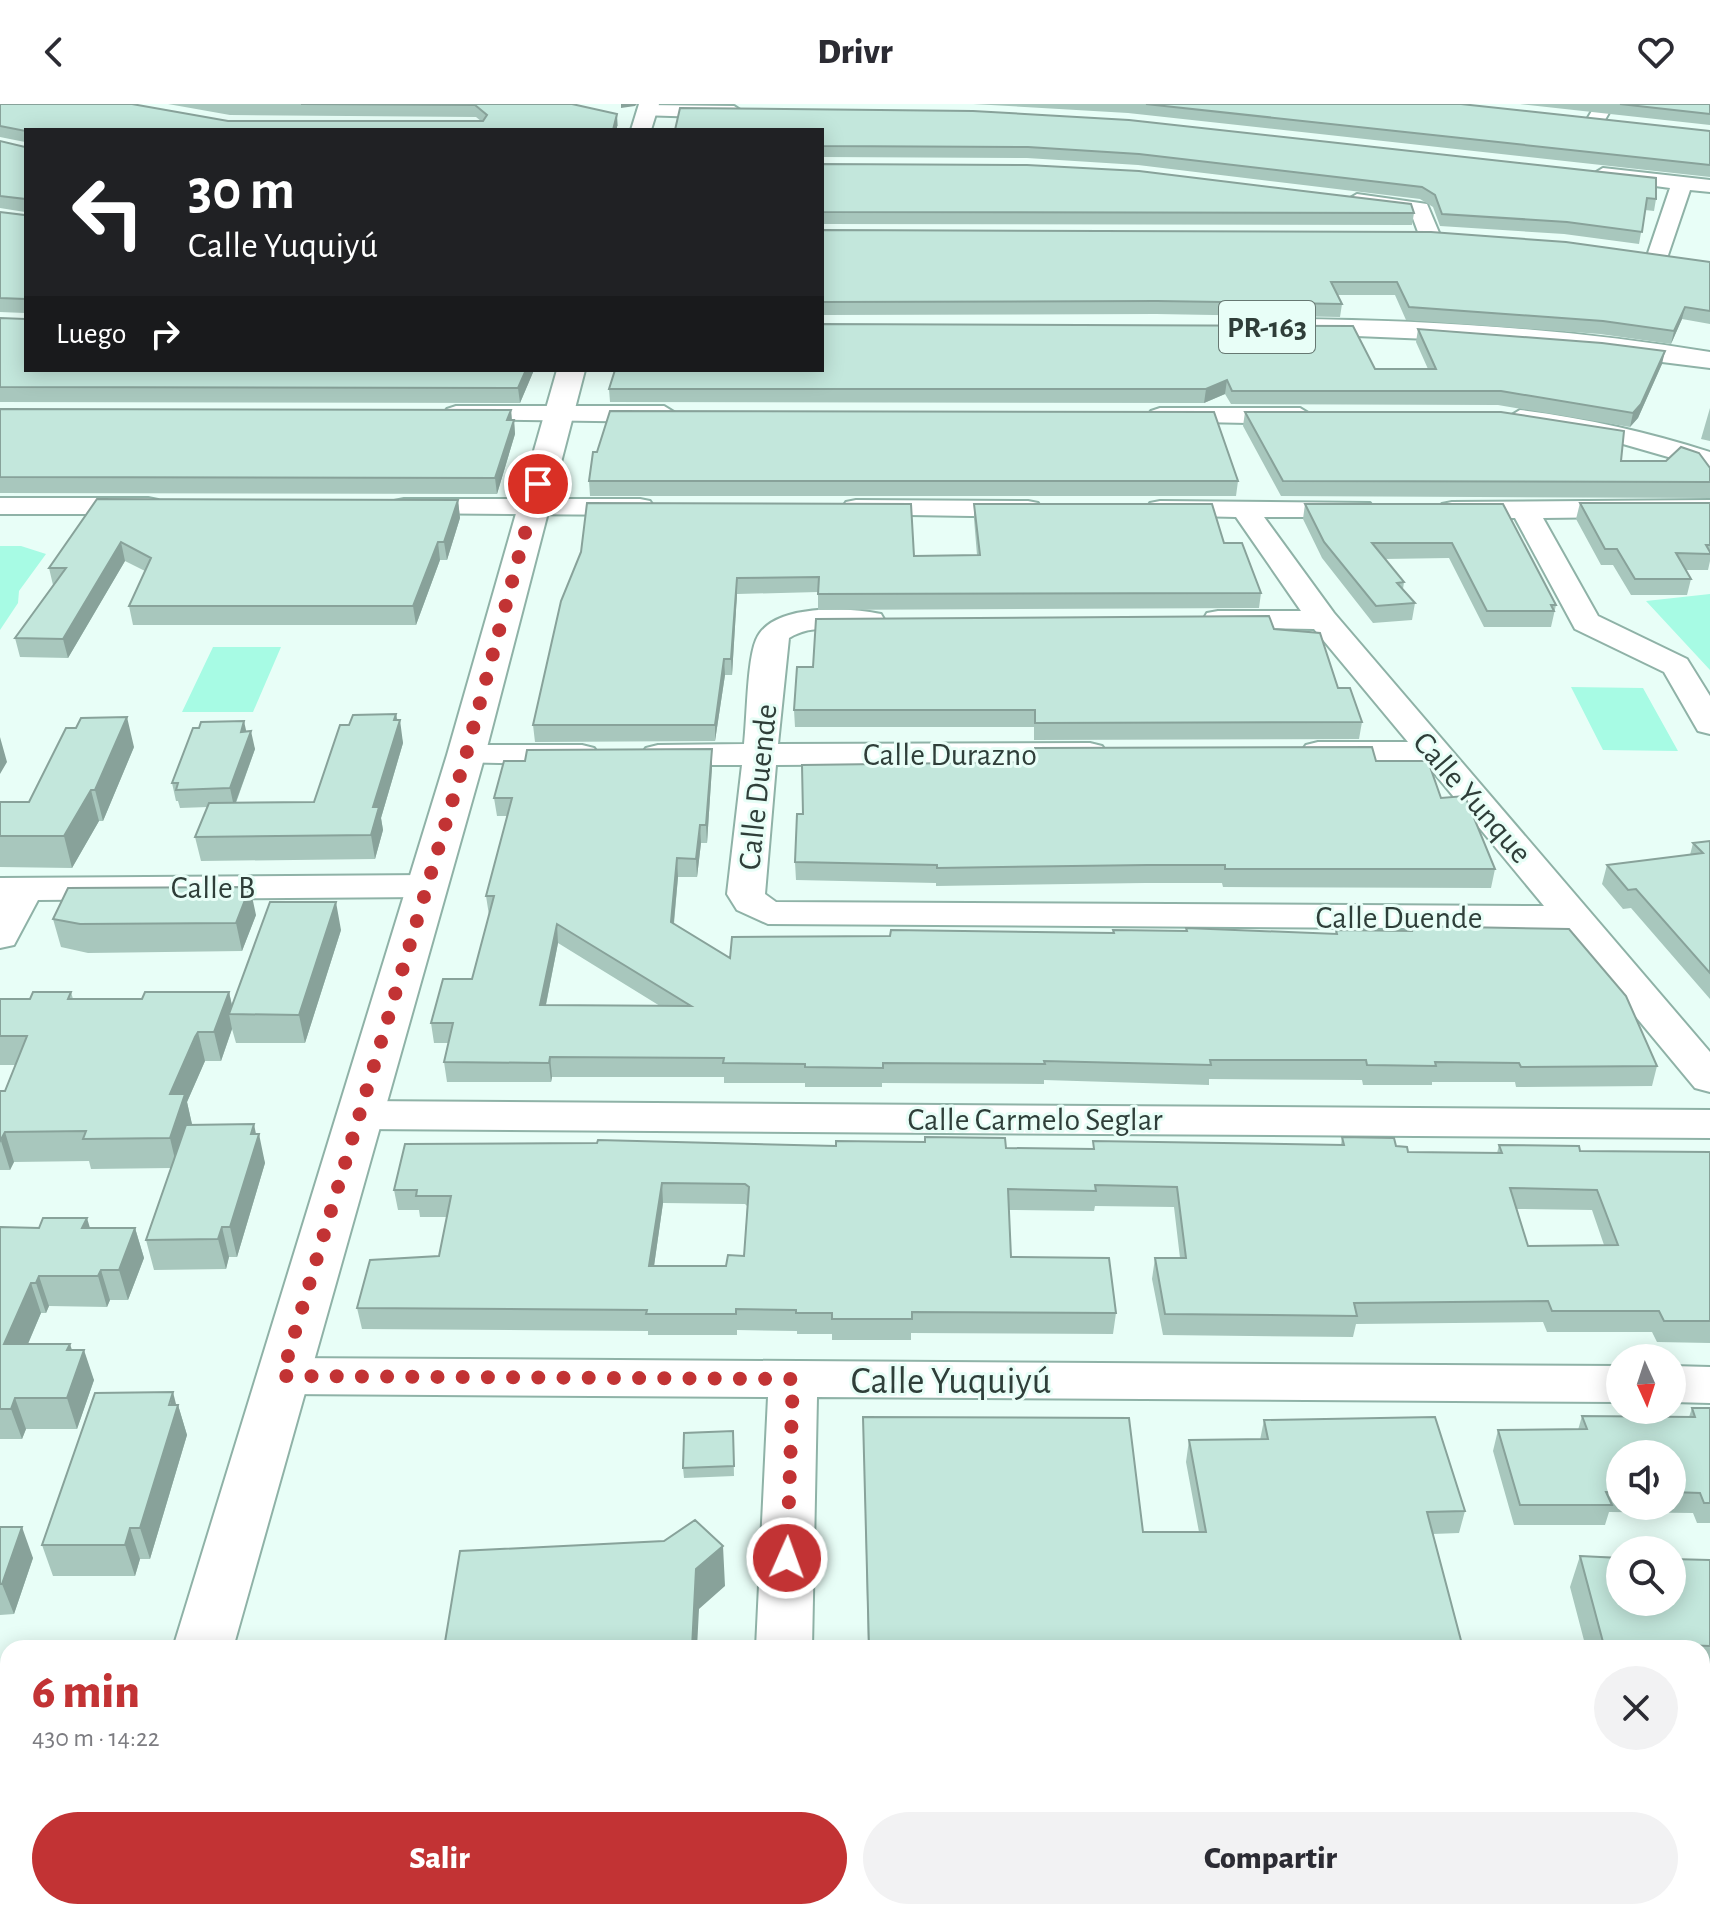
<!DOCTYPE html>
<html lang="es">
<head>
<meta charset="utf-8">
<style>
	body { margin:0; font-family:"Alegreya Sans",sans-serif; background:#f2f2f3; color:#2b2b33; height:100vh; display:flex; flex-direction:column; font-size:30px; white-space:nowrap }
	* { box-sizing:border-box; margin:0 }
	p { font-size:26px; color:#7c7c81 }
	.icon { flex:none; width:44px; height:44px; fill:none; stroke:currentColor; stroke-width:2; stroke-linecap:round; stroke-linejoin:round }
	.map { position:relative; flex:1; overflow:hidden }
	.panel { position:absolute; left:0px; top:1536px; width:1710px; height:280px; display:flex; flex-direction:column; background:#fff; border-radius:24px 24px 0 0; box-shadow:0 4px 20px #0003 }
	.panel>* { flex:none }
	.top-card { position:absolute; left:24px; top:24px; width:800px; height:244px; border-radius:0px; box-shadow:0 4px 20px #0003; background:#202124; color:#fff; overflow:hidden }
	.needle { width:52px; rotate:177deg }
	.buttons { position:absolute; left:1606px; top:1240px; display:grid; gap:16px }
	.buttons a { display:grid; place-items:center; width:80px; height:80px; border-radius:50%; background:#fff; box-shadow:0 4px 20px #0003; font-size:40px }
	.pin { position:absolute; display:grid; place-items:center; width:68px; height:68px; color:#fff; margin:-34px; border:4px solid #fff; border-radius:50%; box-shadow:0 2px 8px #0007 }
	.me { position:absolute; width:88px; margin:-44px; rotate:2deg; stroke-linejoin:round; filter:drop-shadow(0 0 6px #0008) }
	.turn { display:flex; align-items:center; gap:28px; height:168px; padding:0 32px; font-size:36px }
	.turn .icon { width:104px; height:104px; stroke-width:2.5 }
	.turn b { display:block; font-size:56px; line-height:68px }
	.then { display:flex; align-items:center; height:76px; padding:0 32px; background:#0003; gap:16px; font-size:30px }
	.round { display:grid; place-items:center; flex:none; width:84px; height:84px; border-radius:42px; background:#f2f2f3 }
	.headline { display:flex; align-items:center; justify-content:space-between; height:136px; padding:0 32px }
	h1 { font-size:48px; font-weight:800; line-height:60px; color:#c23334 }
	.button { display:flex; gap:16px; margin-top:auto; padding:16px 32px }
	.button a { flex:1; height:92px; border-radius:48px; background:#c23334; color:#fff; font-size:32px; font-weight:800; line-height:92px; text-align:center }
	.button a+a { background:#f2f2f3; color:#2b2b33 }
	header { display:flex; justify-content:space-between; align-items:center; height:104px; padding:0 32px; background:#fff; font-size:36px; font-weight:800 }
	.map>svg:first-child { display:block }
	.green { fill:#a7fbe4 }
	.lines { fill:none; stroke-linecap:round; stroke-linejoin:round }
	.minor-casing { stroke:#8fb2a7; stroke-width:4 }
	.major-casing { stroke:#8fb2a7; stroke-width:4 }
	.minor { fill:#fff; fill-rule:evenodd }
	.major { fill:#fff; fill-rule:evenodd }
	.wall { fill:#a8c7bd; fill-rule:evenodd }
	.shaded-wall { fill:#88a29a }
	.building { fill:#c3e7dc; stroke:#88a29a; stroke-width:2; fill-rule:evenodd }
	.route { stroke:#c23334; stroke-width:14; stroke-dasharray:0 25.2 }
	.labels { text-anchor:middle; stroke-width:6; stroke-linejoin:round; paint-order:stroke }
	.shield { fill:#e8fef7; stroke:#667872; stroke-width:2 }
	.shield-label { font-size:30px; font-weight:bold; fill:#2f3e39 }
	.street-label { font-size:32px; fill:#2f3e39; stroke:#e8fef7 }
	.near-street-label { font-size:38px; fill:#2f3e39; stroke:#e8fef7 }
</style>
</head>
<body>
<header><svg class="icon" aria-label="back" viewBox="0 0 24 24"><path d="M15 5l-7 7 7 7"/></svg>Drivr<svg class="icon" aria-label="heart" viewBox="0 0 24 24"><path d="M12 20l-8-8c-3-5 5-10 8-4 3-6 11-1 8 4z"/></svg></header>
<div class="map">
<svg width="1710" height="1816" viewBox="0 0 1710 1816">
	<rect width="100%" height="100%" fill="#e8fef7"/>
	<path class="green" d="M0,442h21l25,8 -27,37 -1,12 -18,27z
		M1710,490v76l-64,-69z
		M213,543h68l-28,65h-71z
		M1571,583l72,1 35,63 -75,-1z"/>
	<g class="lines">
		<g class="minor-casing">
			<path id="minor" d="M1596,0h18l-12,21 -7,2 -9,-6z
				M646,1l88,1 9,6 -9,6 -95,-3 -2,-4z
				M1603,64l107,12v12l-20,-2 -24,71 -8,2 -11,-7 23,-68 -74,-10 -3,-4z
				M1357,90l70,10 13,31 -3,5h-16l-10,-27 -61,-9 -3,-4z
				M456,302h208l13,8 -13,8 -217,-3 -4,-5 4,-5z
				M1160,304h140l13,8 -13,8 -149,-3 -4,-5 4,-5z
				M1520,306c65,8 128,22 190,42v17l-94,-27 -105,-19 -4,-5z
				M0,394h148l10,2 4,6 -4,6 -10,2h-148z
				M404,395h236l10,2 4,6 -4,6 -10,2 -246,-2 -4,-6 4,-6z
				M856,396l172,1 10,2 4,6 -4,6 -10,2 -182,-3 -4,-6 4,-6z
				M1710,396v16l-167,2 55,98 89,43 23,37v38l-12,-3 -34,-59 -89,-43 -60,-111h-63l-10,-2 -4,-6 4,-6 10,-2z
				M1160,397l210,2 4,6 -4,6 -10,2h-96l70,96 376,439v40l-15,-4 -132,-159 -795,-5 -31,-14 -10,-16 15,-129h-84l-12,-3 -5,-7 5,-7 12,-3 86,-1c3,-25 3,-83 12,-104 15,-37 93,-33 125,-26l4,7 -4,7c-31,7 -64,-8 -92,10l-11,106 312,-1 12,3 5,7 -5,7 -12,3 -314,2 -11,129 11,8 768,4 -119,-144 -119,-3 -5,-7 5,-7 12,-3h90l-94,-113 -107,-2 -4,-7 4,-7 11,-2h83l-65,-94 -86,-2 -4,-6 4,-6z
				M466,641h116l12,3 5,7 -5,7 -12,3 -128,-3 -5,-7 5,-7z
				M427,771l13,3 6,8 -6,8 -13,3 -389,3 -24,45 -14,3v-70z
				M359,997l1351,9v28l-1351,-9 -15,-4 -6,-10 6,-10z
				M282,1254l1338,8v36l-803,-5 -5,251h-56l12,-251 -486,-3 -17,-5 -7,-13 7,-13z
				M1672,1262l38,1v36l-38,-1z
				M1702,1598h8v50h-8z
				M728,1808h62l-1,8h-62z"/>
		</g>
		<g class="major-casing">
			<path id="major" d="M639,0h20l-8,26h-20z
				M1292,215c141,1 279,10 418,33v16l-208,-26 -219,-9 -4,-6z
				M557,266h28l-100,385 -252,893h-60l274,-893z
				M92,1808h68l-3,8h-68z"/>
		</g>
		<use href="#minor" class="minor"/>
		<use href="#major" class="major"/>
	</g>
	<path class="wall" d="M0,0l228,17h253l-5,-4 -246,-2 -62,-11h404l45,10 1,12 -592,244h508l-14,33 -520,-1v-84l25,1v-6l-25,-1v-100l25,3v-3l-25,-4v-67l25,6v-5l-25,-5z
		M973,0h488l249,27v46l-582,-64z
		M1520,0h190v21z
		M680,4l976,91 -2,12 -9,-1 -6,34 -75,-10 -124,-8 -7,-19 -13,-8 -282,-34 -111,-7 -205,-1v-27z
		M822,60l592,49 -2,12 -590,-1z
		M822,126l888,32v62l-28,-5 -11,25 -71,-10 -194,-14 -11,-25h-58l5,9 -2,13 -184,-3 -334,1z
		M1418,225l244,35 -24,54 -8,9 -132,-22 -267,-1 -6,-10 -21,9 -594,-1 -1,-13 766,-20h53l-12,-27z
		M1710,304v33l-9,-2z
		M0,305l511,1 1,10h2l1,14 -18,60 -497,-1z
		M1245,308l376,49 89,7v30l-429,-2 -38,-70z
		M589,377h649l-2,15h-646z
		M97,395l361,1 2,18 -13,42h-7l-24,65h-283l-4,-19 16,-35 -20,-10 -57,97 -48,-1 -5,-19 38,-53 -4,-17z
		M1580,399h130v58l-2,9h-22l5,9 -4,16h-56l-18,-30h-12l-25,-46z
		M974,400l250,39 37,50 -2,15 -441,2v-18l-81,2 -5,81h-7l-10,66 -180,1 -2,-17 28,-124 353,-45 63,-1 -3,-36z
		M1305,400h198l53,101 -5,22h-67l-35,-69 -65,1 20,23 -1,7 12,14 -3,17 -39,3 -51,-65 -19,-39z
		M1274,525l64,59 24,34 -3,17 -325,1v-13h-239l-1,-17 19,-43z
		M396,610l7,29 -22,75 2,12 -8,29 -174,2 -6,-24 13,-30 -28,1 -2,-7h-2l-4,-18 75,-51 8,17 -19,54 78,-1 35,-77z
		M134,643l-31,74h-4l-27,47 -72,-1v-65h29z
		M1035,644l341,13 65,37 54,71 -4,19 -268,-1 -1,-4h-77l-209,3v-3l-140,-3 -1,-18 8,-48 231,-52z
		M712,645v18l-5,76h-6l-4,34h-19l-4,47 56,34 383,-25 73,-2v-3l149,6 1,-4 74,1 1,-5 246,140 -5,20 -136,1 -1,-5h-83v3h-69l-1,-5 -153,-1v6l-165,-5v4l-162,-1v4h-77v-4h-81v-6h-172l-1,5h-104l-3,-20 5,-19h-15l-3,-20 41,-44 17,-64 -3,-19 21,-80h-10l-3,-18 31,-37zM558,839l102,63 -114,-1z
		M1710,737v158l-79,-91 -8,1 -21,-25 5,-19 83,-10 3,-12z
		M256,811l-14,36 -154,2 -27,-6 -8,-28z
		M341,826l-36,113h-69l-4,-14 -11,32h-16l-18,41 5,23 64,9 9,29 -28,94h-8l-3,12 -72,1 -8,-30 25,-72 -80,1 -2,-8 -75,1 -4,8h-10v-79h5l11,-26h-16v-66h30l41,-7 2,7h69l87,-7 3,14z
		M1342,1033l54,9 12,6 89,1 2,-8 81,6 130,1v191l-53,-1 -5,-10h-105l-4,-10 -187,2 -3,13 -190,-2 -11,-56 3,-21h25l-6,-51 -79,-1 -1,5 -85,-1 2,47 105,56 -3,21 -202,-1v7h-79v-6h-35v-3l-60,-1v5h-89v-4l-286,-2 -5,-21 82,-52 8,-39h-27l-1,-7h-21l-4,-20 442,-44 257,3v-8l248,4zM663,1099l82,1 2,2 -3,50 -18,10h-72zM1517,1105l75,1 12,35 -76,1z
		M0,1123l135,1 9,30 -16,42h-18l-3,7 -58,-1 -3,7h-5l-13,31 44,6 22,30 -17,49h-51l-4,10h-22z
		M176,1301h2l9,30 -37,124h-10l-5,17h-82l-11,-31z
		M1692,1304h18v115h-13l-4,-10 -84,-1 -4,13h-91l-21,-74 5,-21h80l4,-14 107,1zM1620,1350h52v52h-52z
		M863,1313l280,115h56l-13,-70 3,-22h71l4,-20 201,91 -6,22 -26,1 30,114h-595z
		M733,1327l1,45 -50,2 -1,-10z
		M0,1423l33,31 -19,56 -14,1z
		M1580,1452l130,4v116h-8v-28h-116l-16,-61z
		M1021,1808h651l3,8h-654z"/>
	<path class="shaded-wall" d="M621,0h16l-2,2 -14,2z
		M617,10v16h-4z
		M1685,203l-3,12 -11,25 3,-13z
		M1665,247l-3,13 -24,54 -8,9 3,-14z
		M526,266h8l-14,33 -2,-15z
		M1227,276l-2,14 -21,9 2,-14z
		M511,306l1,14 2,-4 1,14 -18,60 -2,-16 12,-58z
		M458,396l2,18 -13,42 -3,-18z
		M121,438l4,19 -57,97 -5,-19z
		M438,438l2,18 -24,65 -3,-19z
		M737,474v16l-5,81 -1,-16z
		M724,555l1,16 -10,66v-16z
		M396,610l2,13 2,-7 3,23 -22,75 2,12 -8,29 -4,-24 2,-28z
		M127,613l7,30 -31,74 -8,-31z
		M244,617l4,18 3,-8 4,18 -21,58 -4,-19 11,-56z
		M0,633l7,25 -7,12z
		M712,645v18l-5,76 -1,-18z
		M91,686l8,31 -27,47 -8,-32z
		M700,721l1,18 -4,34 -1,-18z
		M677,754l1,19 -6,64 -1,-19z
		M250,783l6,28 -14,36 -6,-28z
		M336,798l5,28 -36,113 -6,-28z
		M557,820l1,19 -16,81 -2,-19z
		M229,888l5,22h-5l3,15 -11,32 -7,-29z
		M198,928l7,29 -18,41 5,22 -15,44 -7,-30v-44z
		M550,953l2,20 -1,5 -2,-19z
		M254,1020l3,15 2,-5 6,29 -28,94 -7,-30z
		M5,1028l9,30 -4,8 -9,-29z
		M662,1079l1,20 -12,84 -2,-21z
		M87,1114l9,30 -14,-20z
		M222,1123l7,30 -3,12 -8,-30z
		M135,1124l9,30 -16,42 -9,-30z
		M101,1166l9,30 -3,7 -9,-31z
		M39,1172l10,30 -3,7 -10,-30z
		M31,1179l10,30 -26,61 -11,-30z
		M70,1240l8,24 6,-18 10,30 -17,49 -10,-31v-48z
		M173,1288l4,16 1,-3 9,30 -37,124 -10,-31z
		M15,1294l11,31 -4,10 -11,-30z
		M22,1423l11,31 -19,56 -12,-30z
		M130,1424l10,31 -5,17 -10,-31z
		M723,1442l2,40 -26,23 -2,39h-5l4,-79z
		M8,1754v54h25l-3,8h-30v-37z"/>
	<path class="building" d="M0,0h132l96,17h255l4,-6 -12,-10 -174,-1h271l45,10 -4,16h-587v240h500l-8,18 -518,-1v-69l25,1v-20l-25,-1v-86l25,3v-16l-25,-3v-55l25,6 1,-16 -26,-5z
		M1146,0h315l249,27v34z
		M1620,0h90v10z
		M680,4l293,3 156,9 527,58v21l-9,-1 -5,34 -75,-10 -125,-8 -7,-19 -13,-8 -283,-33 -111,-7 -206,-1v-16h-147z
		M822,60l205,1 112,6 272,33 3,9 -592,-1z
		M822,126l609,2 135,10 144,20v49l-25,-4 -11,24 -71,-10 -194,-14 -12,-25h-66l11,22 -185,-3 -335,1z
		M822,220l531,2 22,43h61l-18,-40 184,14 63,8 -24,53 -8,9 -132,-22h-269l-5,-11 -21,9h-597l6,-19h207z
		M0,305l511,1 -4,10h7l-19,58 -495,-1z
		M610,307l604,1 24,69h-649l4,-29h4z
		M1245,308h256l123,19 -3,30h45l15,-14 18,6 11,15v14l-427,-1z
		M97,395l361,1 -14,42h-6l-25,64h-284l22,-48 -30,-16 -58,97 -48,-1 51,-70h-17z
		M587,399l324,1 3,52 66,-1 -6,-51h238l12,39h18l19,50 -443,1 1,-17 -82,1 -6,81h-7l-9,66h-182l28,-124 20,-49z
		M1580,399h130v42h-4l4,7v2l-34,-1 15,26h-56l-18,-30h-12z
		M1305,400h198l53,101h-5l3,6h-67l-35,-68h-80l32,39 -7,1 18,20 -39,3 -52,-64z
		M1269,512l5,13 46,4 18,55h12l12,34 -327,1v-13h-241l3,-43h16l3,-48z
		M396,610l-2,6h6l-27,87h6l-8,28 -176,2 14,-34 105,-1 26,-77h9l4,-10z
		M127,613l-32,73h-4l-27,46h-64v-34h29l37,-74h10l5,-10z
		M244,617l-3,11 10,-1 -21,57 -54,2 2,-7h-6l21,-55h6l2,-6z
		M1372,643l4,14h52l13,37 24,-2 30,73h-270v-4h-78l-210,3v-3l-142,-3 2,-48h6l-1,-49 233,-3v-14z
		M712,645l-6,76h-6l-4,34 -19,-1 -6,64 59,36 2,-21 158,-1 1,-6 223,3 -1,-3 74,1 -1,-3 151,6 -1,-4 76,1 -1,-5 158,3 57,67 31,70 -136,1 -2,-4 -84,-1 1,4 -69,-1 -1,-5h-156l1,5 -167,-4 1,3 -162,-1v5l-78,-1v-3l-82,-1 1,-5 -174,-1 -1,6 -105,-1 9,-39h-22l12,-44h29l22,-83h-8l26,-98h-18l10,-37h21l2,-11zM557,820l134,82 -151,-1z
		M1710,737v132l-74,-84 -8,1 -21,-25 96,-12 -10,-10z
		M250,783l-14,36 -156,1 -27,-5 15,-31z
		M270,798h66l-37,113 -70,-1z
		M33,888h38l-3,7h74l3,-7h84l-15,40h-16l-3,5 -25,57h15l-15,44 -87,1 3,-8 -81,1 -5,9v-50h5l22,-55h-27v-37h30z
		M254,1020l-3,10h8l-29,93h-8l-4,12 -72,1 40,-115z
		M925,1033l80,1 1,10 88,1 -1,-8 251,4 -2,-8 52,1 2,8 11,1 1,5 94,1 -3,-8 80,1 1,5 130,1v169h-46l-5,-10h-107l-4,-10 -194,2 3,13 -192,-2 -10,-56h31l-9,-71 -82,-2 1,6 -88,-2 3,68 98,1 7,55 -204,-1v7h-80v-6h-36v-3l-60,-1v5h-90l1,-4 -290,-2 13,-48 69,-4 12,-60h-35l1,-6h-23l11,-46 192,-1 1,-3 238,6v-5l89,1zM662,1079l83,1 4,3 -5,69 -16,-1 -2,11h-77zM1510,1084l87,2 21,55 -90,1z
		M43,1114h44l-5,10h53l-16,42h-18l-3,6h-59l-3,7h-5l-27,61h66l-3,6h17l-17,48h-52l-4,11h-11v-182l39,1z
		M173,1288l-4,13h9l-38,123h-10l-5,17h-83l53,-152z
		M1692,1304h18v95h-6l-4,-10 -28,-1v-38h-52v38h-14l6,13h-92l-22,-75 89,-1 -5,-13 113,1z
		M863,1313l266,1 14,114h63l-17,-92 79,-1 -4,-19 171,-3 30,94 -38,1 36,136h-594z
		M733,1327l1,35 -51,2 1,-35z
		M695,1416l28,26 -27,23 -4,79h-248l16,-97 204,-10z
		M0,1423h22l-20,57h-2z
		M1580,1452l40,2v44h52v-43l38,1v86l-107,-4z
		M0,1635h8v82l-4,14h4v23l-8,25z
		M1244,1808h101l1,8h-101z
		M1478,1808h194l3,8h-195z"/>
	<g class="lines">
		<path class="route" d="M538,380l-72,271 -184,621 511,3 -6,179"/>
	</g>
	<g class="labels">
		<rect class="shield" x="1219" y="197" width="96" height="52" rx="6"/>
		<g class="shield-label">
			<text x="1267" y="233">PR-163</text>
		</g>
		<g class="street-label">
			<text x="950" y="661">Calle Durazno</text>
			<text transform="translate(757 683) rotate(-84)" y="11">Calle Duende</text>
			<text transform="translate(1473 693) rotate(49)" y="11">Calle Yunque</text>
			<text x="213" y="794">Calle B</text>
			<text x="1399" y="824">Calle Duende</text>
			<text x="1035" y="1026">Calle Carmelo Seglar</text>
		</g>
		<g class="near-street-label">
			<text x="951" y="1289">Calle Yuquiyú</text>
		</g>
	</g>
</svg>
<div class="buttons">
<a><svg class="needle" viewBox="-14 -14 28 28"><path d="M0-13l5 13h-10z" fill="#e53935"/><path d="M0 13l5-13h-10z" fill="#7c7c81"/></svg></a>
<a><svg class="icon" aria-label="sound" viewBox="0 0 24 24"><path d="M4 9h4l5-4v14l-5-4H4zM17 9q2 3 0 6"/></svg></a>
<a><svg class="icon" aria-label="search" viewBox="0 0 24 24"><circle cx="10" cy="10" r="6"/><path d="M15 15l6 6"/></svg></a>
</div>
<div class="pin" style="left:538px;top:380px;background:#d93025"><svg class="icon" aria-label="arrive" viewBox="0 0 24 24"><path d="M6 21V4h12l-3 4 3 4H6"/></svg></div>
<svg class="me" style="left:787px;top:1454px" viewBox="-20 -20 40 40"><circle r="17" fill="#c23334" stroke="#fff" stroke-width="3"/><path d="M0-11L8 9 0 5-8 9z" fill="#fff"/></svg>
<div class="top-card">
<div class="turn"><svg class="icon" aria-label="left" viewBox="0 0 24 24"><path d="M17 20v-9H6M10 6l-5 5 5 5"/></svg><div><b>30 m</b>Calle Yuquiyú</div></div>
<div class="then">Luego<svg class="icon" aria-label="right" viewBox="0 0 24 24"><path d="M7 20v-9h11M14 6l5 5-5 5"/></svg></div>
</div>
<section class="panel">
<div class="headline"><div><h1>6 min</h1><p>430 m · 14:22</p></div><a class="round"><svg class="icon" aria-label="close" viewBox="0 0 24 24"><path d="M6 6l12 12M18 6L6 18"/></svg></a></div>
<div class="button"><a>Salir</a><a>Compartir</a></div>
</section>
</div>
</body>
</html>
